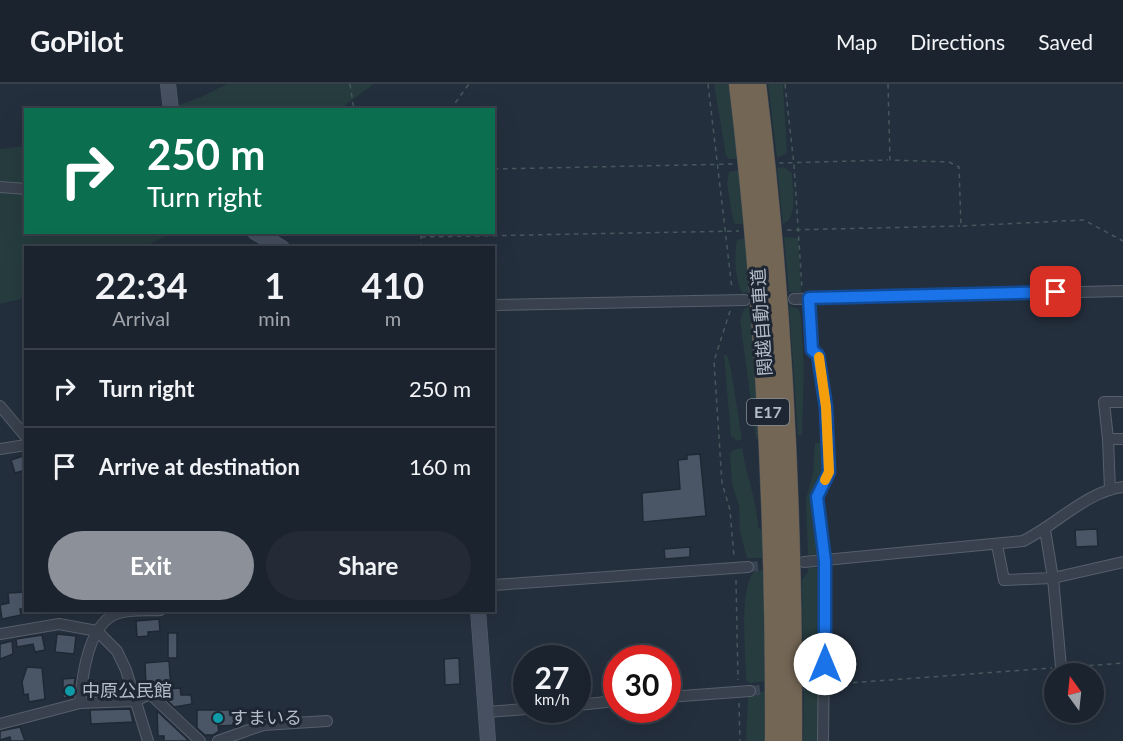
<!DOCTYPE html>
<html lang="en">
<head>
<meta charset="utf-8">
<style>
	body { margin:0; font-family:Lato,"Noto Sans JP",sans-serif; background:#242b36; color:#f1f3f6; height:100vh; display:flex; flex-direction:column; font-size:22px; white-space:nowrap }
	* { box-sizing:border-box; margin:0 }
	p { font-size:20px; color:#a0a4aa }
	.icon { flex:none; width:33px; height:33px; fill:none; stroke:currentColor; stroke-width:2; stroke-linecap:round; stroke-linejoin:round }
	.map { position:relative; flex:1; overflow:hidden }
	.side { position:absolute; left:24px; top:162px; width:471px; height:366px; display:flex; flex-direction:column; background:#1b232e; border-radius:0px; box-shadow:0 6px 24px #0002,0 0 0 2px #39404a }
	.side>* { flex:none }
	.banner { position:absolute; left:24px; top:24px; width:471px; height:126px; border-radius:0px; box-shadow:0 6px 24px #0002,0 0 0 2px #39404a; background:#0b6e4f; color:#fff; overflow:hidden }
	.needle { width:39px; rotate:345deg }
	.fabs { position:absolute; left:1044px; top:579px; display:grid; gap:12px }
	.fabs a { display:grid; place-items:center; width:60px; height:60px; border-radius:50%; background:#1b232e; box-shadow:0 6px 24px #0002,0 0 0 2px #39404a; font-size:30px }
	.speed { position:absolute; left:513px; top:561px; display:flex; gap:12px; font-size:30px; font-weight:700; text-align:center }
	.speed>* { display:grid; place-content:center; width:78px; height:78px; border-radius:50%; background:#1b232e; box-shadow:0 6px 24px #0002,0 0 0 2px #39404a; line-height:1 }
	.speed small { font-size:15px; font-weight:400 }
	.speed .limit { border:9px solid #d22; background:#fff; color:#111 }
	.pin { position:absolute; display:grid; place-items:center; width:51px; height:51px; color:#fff; margin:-26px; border-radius:12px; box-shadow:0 3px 9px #0006 }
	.me { position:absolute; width:66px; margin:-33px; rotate:0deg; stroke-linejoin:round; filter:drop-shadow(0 0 4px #0008) }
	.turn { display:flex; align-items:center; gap:21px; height:126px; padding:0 24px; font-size:27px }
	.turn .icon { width:78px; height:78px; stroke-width:2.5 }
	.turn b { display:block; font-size:42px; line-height:51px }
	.eta { display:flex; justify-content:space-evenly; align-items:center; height:102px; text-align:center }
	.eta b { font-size:36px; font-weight:700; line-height:42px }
	.cta { display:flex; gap:12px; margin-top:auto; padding:12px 24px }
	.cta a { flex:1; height:69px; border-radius:36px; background:#8c9099; color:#fff; font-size:24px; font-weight:700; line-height:69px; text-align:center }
	.cta a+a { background:#242b36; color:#f1f3f6 }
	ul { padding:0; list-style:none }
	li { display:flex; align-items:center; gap:18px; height:78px; padding:0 24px; border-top:2px solid #39404a }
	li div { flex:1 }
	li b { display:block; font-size:22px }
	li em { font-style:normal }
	header { display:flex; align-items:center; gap:36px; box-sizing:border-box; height:84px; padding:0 30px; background:#1b232e; border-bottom:2px solid #39404a }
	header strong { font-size:28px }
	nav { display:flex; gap:33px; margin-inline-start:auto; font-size:21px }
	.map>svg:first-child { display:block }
	.green { fill:#263c3e }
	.building { fill:#4a5666; stroke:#1f2834; stroke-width:1.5 }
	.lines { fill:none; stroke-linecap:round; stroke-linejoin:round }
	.minor-tunnel { stroke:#394452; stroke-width:10; stroke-dasharray:10 5; stroke-linecap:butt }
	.minor-casing { stroke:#565f6b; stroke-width:12 }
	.secondary-casing { stroke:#565f6b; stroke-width:16 }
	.motorway-casing { stroke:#434c58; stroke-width:21 }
	.path { stroke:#44595b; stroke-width:1.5; stroke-dasharray:4.5 4.5; stroke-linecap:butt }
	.minor { stroke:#38414d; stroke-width:10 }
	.secondary { stroke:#465060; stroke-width:15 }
	.motorway { stroke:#736655; stroke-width:20 }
	.route-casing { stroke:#114b97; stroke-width:15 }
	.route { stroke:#1a73e8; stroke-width:10 }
	.slow { stroke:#f59e0b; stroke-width:10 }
	.culture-dot { fill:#0f9aa8; stroke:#1d2632; stroke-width:2 }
	.labels { text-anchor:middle; stroke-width:6; stroke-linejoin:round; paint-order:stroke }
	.shield { fill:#1d2632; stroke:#868f9b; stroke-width:1.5 }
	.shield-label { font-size:16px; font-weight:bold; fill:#b3bcc8 }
	.street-label { font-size:18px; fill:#b3bcc8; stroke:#1d2632 }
	.poi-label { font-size:18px; fill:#b3bcc8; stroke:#1d2632; text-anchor:start }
</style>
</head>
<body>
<header>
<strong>GoPilot</strong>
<nav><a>Map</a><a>Directions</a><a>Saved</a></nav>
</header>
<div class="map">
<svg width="1123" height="657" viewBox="0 0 1123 657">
	<rect width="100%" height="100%" fill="#242f3d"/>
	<path class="green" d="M227,0h147l-34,25 -175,1 36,-13z
		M714,0h16l8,75h-9l-3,-4z
		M768,0h15l4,69 -10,5z
		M25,62l1,86 145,1 -27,14 -118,1 -1,50 -25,6v-155z
		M784,83l8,6c0,14 7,45 -9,51l-6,-56z
		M739,86l5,54h-9l-2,-4 -6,-37 2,-11z
		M784,153l14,1 3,54h-12z
		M745,154l6,54 -9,1c-7,-15 -8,-37 -5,-53z
		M789,222l10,3 2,8 3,52 -2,66h-4z
		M751,223l9,131 -4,1 -16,-119 4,-11z
		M724,271h3l4,15 11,69 -5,2 -6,-5z
		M815,359h9l3,22 -11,32 2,57 -10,1 -2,-56 7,-25z
		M742,364c4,27 15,52 16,79l4,3 1,28h-16l-7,-26 -1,-27 -7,-20 -2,-31 3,-4z
		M812,483l7,2 2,110 -18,1 -1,-100 6,-8v-4z
		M764,486l1,111 -16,2 -3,-4c0,-24 -8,-93 9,-108z
		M817,605l4,2 -1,50h-17l1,-51z
		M765,607v50h-19l2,-44 3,-4z"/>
	<path class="building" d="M700,370l6,62 -63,6 -1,-29 38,-4 -2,-29 9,-1v-4z
		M26,371v15l-11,3 -4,-13z
		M1097,445l1,17 -22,1 -1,-17z
		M690,463v10l-25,2 -1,-10z
		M26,508v17h-6l1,6 -19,4 -2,-14 9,-2 -1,-10z
		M159,535l1,12 -12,1v4l-11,1 -1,-16z
		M168,549h9v25h-9z
		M57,550l19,2 -2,18 -19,-2z
		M42,551l3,15 -10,2 -2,-8 -16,3 -1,-8z
		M12,557l1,13 -13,5v-15z
		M459,574l1,26 -15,1 -1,-26z
		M169,577l2,28 9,-1 1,7h10l1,9 -18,3 -11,-11 -1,-12h-16l-1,-21z
		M27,583l15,1 3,31 -16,3 -1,-8 -4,1 -2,-13z
		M75,594l-2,19 -10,1v-19z
		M130,625l3,13 -42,2 -1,-14z
		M197,626h42l1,15 -22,1 1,5 -6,4h-8l-8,-7z
		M157,627l29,27 3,3h-25v-5h-6z
		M20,643l5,14h-14l-1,-4 -10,3v-9z"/>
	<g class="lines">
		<path class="minor-tunnel" d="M748,483l30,-2
			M750,607l63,-6"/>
		<g class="minor-casing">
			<path id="minor" d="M0,103l26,2
				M809,214l3,52 6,5 8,52 3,65 -12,25 8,64 -2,180
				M794,215l329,-8
				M494,221l251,-5
				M0,322l26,31
				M1108,355l-4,-37h19
				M0,365l26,-4
				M1110,406l-2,-51h15
				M1045,446l8,48 8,89
				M997,461l7,35 49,-2 70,-16
				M804,478l219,-21c33,-16 64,-50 100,-54
				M494,501l254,-18
				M0,550l59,-10 38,7 20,20 9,19 22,71
				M813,601h12
				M668,613l82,-6
				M80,619l55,-2 15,-7 50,47
				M578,621l38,-4
				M487,628l39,-3
				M0,640l80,-21c2,-26 8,-78 36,-89 12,-5 31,-3 44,-4
				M218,657l45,-16 64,-4"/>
		</g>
		<g class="secondary-casing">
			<path id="secondary" d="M168,0l3,26
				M255,148l27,16
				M478,526l10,131"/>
		</g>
		<g class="motorway-casing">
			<path id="motorway" d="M739,0c26,218 37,437 36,657
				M756,0c27,218 37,438 36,657"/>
		</g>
		<path class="path" d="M350,0l4,26
			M708,0l24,205
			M785,0l9,81 8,124
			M888,0l2,76 59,2 10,5 2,59 123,-6 39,21
			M450,26l19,-26
			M779,79l109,-3
			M494,85l239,-5
			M787,146l173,-4
			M421,153l318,-6
			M421,164v-16
			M730,227l-16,50 8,122 8,27 4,47
			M736,496l2,100
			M1071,583l52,-4
			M835,600l217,-16
			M739,619l1,38"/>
		<use href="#minor" class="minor"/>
		<use href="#secondary" class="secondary"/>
		<use href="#motorway" class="motorway"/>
	</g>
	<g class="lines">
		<g class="route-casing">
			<path id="route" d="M825,580v-103l-8,-64 12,-25 -3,-65 -8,-52 -6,-5 -3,-52 247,-6"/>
		</g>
		<use href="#route" class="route"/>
		<path class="slow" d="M819,273l7,50 3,65 -4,8"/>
	</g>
	<g class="culture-dot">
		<circle cx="70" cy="607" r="6"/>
		<circle cx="218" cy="634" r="6"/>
	</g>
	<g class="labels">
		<rect class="shield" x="747" y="315" width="42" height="26" rx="4.5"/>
		<g class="shield-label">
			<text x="768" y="334">E17</text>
		</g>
		<g class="street-label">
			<text transform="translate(762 238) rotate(-94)" y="6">関越自動車道</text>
		</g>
		<g class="poi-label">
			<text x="82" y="613">中原公民館</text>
			<text x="230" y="640">すまいる</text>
		</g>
	</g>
</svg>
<div class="fabs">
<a><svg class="needle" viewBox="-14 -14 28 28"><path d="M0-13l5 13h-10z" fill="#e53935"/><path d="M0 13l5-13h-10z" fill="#a0a4aa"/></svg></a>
</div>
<div class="speed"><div>27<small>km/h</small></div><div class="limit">30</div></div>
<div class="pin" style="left:1056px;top:208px;background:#d93025"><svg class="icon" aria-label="arrive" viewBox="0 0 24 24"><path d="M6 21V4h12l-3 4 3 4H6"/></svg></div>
<svg class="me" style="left:825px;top:580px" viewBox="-20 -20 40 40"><circle r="19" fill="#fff"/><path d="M0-13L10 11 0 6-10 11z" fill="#1a73e8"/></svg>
<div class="banner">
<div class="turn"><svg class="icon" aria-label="right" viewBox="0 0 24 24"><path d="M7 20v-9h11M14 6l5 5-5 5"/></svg><div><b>250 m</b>Turn right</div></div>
</div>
<section class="side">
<div class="eta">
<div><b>22:34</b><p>Arrival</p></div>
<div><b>1</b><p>min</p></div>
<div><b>410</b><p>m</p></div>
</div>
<ul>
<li><svg class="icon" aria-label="right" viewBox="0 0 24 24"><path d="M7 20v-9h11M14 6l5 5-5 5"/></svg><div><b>Turn right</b></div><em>250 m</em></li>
<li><svg class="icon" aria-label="arrive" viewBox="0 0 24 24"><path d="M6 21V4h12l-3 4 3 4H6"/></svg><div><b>Arrive at destination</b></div><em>160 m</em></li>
</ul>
<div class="cta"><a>Exit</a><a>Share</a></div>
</section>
</div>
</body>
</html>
